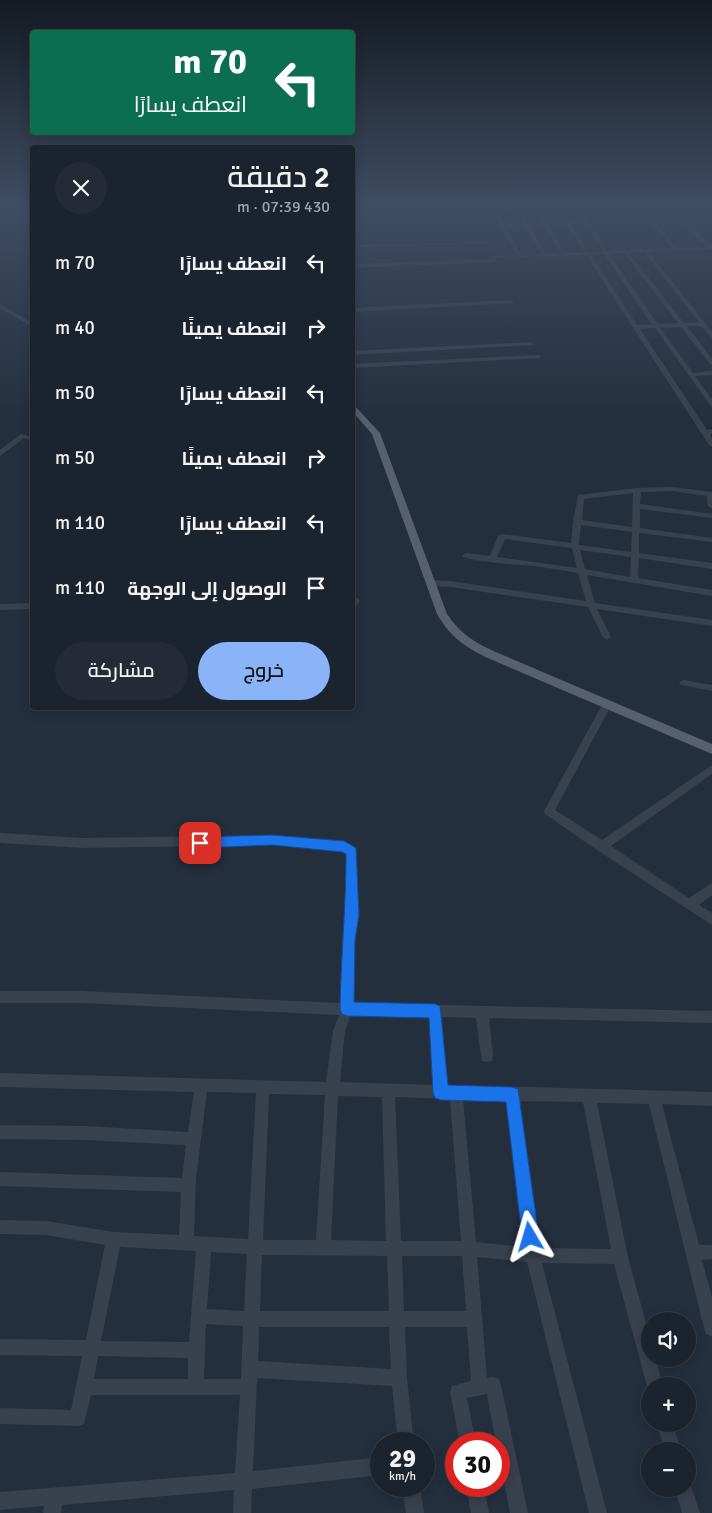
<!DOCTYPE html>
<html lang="ar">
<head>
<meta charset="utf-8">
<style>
	body { margin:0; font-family:Signika,Cairo,sans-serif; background:#242b36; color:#f1f3f6; direction:rtl; height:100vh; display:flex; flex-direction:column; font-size:19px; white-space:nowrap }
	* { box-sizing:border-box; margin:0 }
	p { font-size:16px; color:#a0a4aa }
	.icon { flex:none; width:28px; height:28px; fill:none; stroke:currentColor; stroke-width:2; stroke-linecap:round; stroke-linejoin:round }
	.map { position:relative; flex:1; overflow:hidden; direction:ltr }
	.side { position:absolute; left:30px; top:145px; width:325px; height:565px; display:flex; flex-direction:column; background:#1b232e; border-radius:5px; box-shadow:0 2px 12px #0003,0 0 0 1px #39404a; direction:rtl }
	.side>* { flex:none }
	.top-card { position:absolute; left:30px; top:30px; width:325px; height:105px; border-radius:5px; box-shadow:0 2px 12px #0003,0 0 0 1px #39404a; direction:rtl; background:#0b6e4f; color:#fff; overflow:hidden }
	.controls { position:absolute; left:641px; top:1312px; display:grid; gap:10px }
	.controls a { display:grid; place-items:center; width:55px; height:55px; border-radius:50%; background:#1b232e; box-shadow:0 2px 12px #0003,0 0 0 1px #39404a; font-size:25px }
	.speed { position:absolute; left:370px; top:1432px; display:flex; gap:10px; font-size:25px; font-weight:700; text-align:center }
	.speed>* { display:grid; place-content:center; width:65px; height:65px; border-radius:50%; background:#1b232e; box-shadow:0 2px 12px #0003,0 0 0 1px #39404a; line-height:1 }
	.speed small { font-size:12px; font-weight:400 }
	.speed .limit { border:8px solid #d22; background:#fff; color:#111 }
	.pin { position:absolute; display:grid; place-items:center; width:42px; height:42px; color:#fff; margin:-21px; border-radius:10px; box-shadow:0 2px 8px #0006 }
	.me { position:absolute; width:55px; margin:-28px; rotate:353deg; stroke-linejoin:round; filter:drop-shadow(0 0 4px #0008) }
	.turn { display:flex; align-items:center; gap:18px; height:105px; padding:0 25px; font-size:22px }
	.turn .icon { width:65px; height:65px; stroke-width:2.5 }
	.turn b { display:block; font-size:35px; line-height:42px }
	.round { display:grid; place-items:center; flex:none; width:52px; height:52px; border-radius:26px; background:#242b36 }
	.head { display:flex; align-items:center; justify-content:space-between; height:85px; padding:0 25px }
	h1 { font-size:30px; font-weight:600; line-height:38px }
	.button { display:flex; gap:10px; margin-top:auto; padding:10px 25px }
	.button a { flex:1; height:58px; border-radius:30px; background:#8ab4f8; color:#111; font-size:20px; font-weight:600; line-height:58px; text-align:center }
	.button a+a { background:#242b36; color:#f1f3f6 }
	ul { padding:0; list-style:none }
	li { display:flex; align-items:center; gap:15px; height:65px; padding:0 25px }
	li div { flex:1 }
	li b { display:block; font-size:19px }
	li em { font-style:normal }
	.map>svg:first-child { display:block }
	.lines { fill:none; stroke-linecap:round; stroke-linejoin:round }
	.minor { fill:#38414e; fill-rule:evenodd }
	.major { fill:#56606e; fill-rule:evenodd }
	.route { fill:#1a73e8; stroke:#114b97 }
</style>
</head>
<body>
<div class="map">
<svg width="712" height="1513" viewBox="0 0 712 1513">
	<rect width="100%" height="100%" fill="#242f3e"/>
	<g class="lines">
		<path class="minor" d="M491,207h69l9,14h14l-8,-14h4l28,44 65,-3 -34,-41h5l34,41 28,-1 -36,-40h5l38,40v2l-63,3 63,80v6l-11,-12h-14l25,33v6l-2,-1 -29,-37 -21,1 33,45 19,-2v4l-17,1 17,23v7l-2,-1 -55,-77 -15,1 67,101 5,-1v4l-2,2 2,4v8l-3,-2 -123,-190 -90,3 2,2 -3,2 -143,6v-4l140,-5 -1,-2 2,-1 23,-1zM556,208l8,13 -18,1 -8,-13zM534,209l8,13 -15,1 -7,-13zM497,210h18l8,13 -19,1zM585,223l18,28 -14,1 -19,-28zM566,224l18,28 -19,1 -17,-28zM529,225h14l17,28h-14zM506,226h19l16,28h-20zM644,252l55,70 -15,1 -55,-70zM624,253l54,70 -20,1 -49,-70zM604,254l48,71h-15l-46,-70z
			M487,242l2,2 -137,3v-2z
			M511,300l3,2 -1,1 -161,9v-4z
			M0,304l32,19v4l-32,-19z
			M531,342l3,2 -1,1 -181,10v-4z
			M538,355l2,1v2l-188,10v-4z
			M21,434l11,3v4l-8,-3 -24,18v-6z
			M672,487l40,5v16l-4,-2 -1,-10 -35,-5 -31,1 -1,12 72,10v4l-72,-9v19l72,10v4l-73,-9v20l73,10v6l-73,-11 -1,20 74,12v6l-125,-21 8,28 117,17v6l-115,-17 14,28 -4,3 -4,-3 -15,-30 -138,-20 -20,-1 -4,-3 4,-3 20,1 136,20 -8,-28c-14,-2 -28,-5 -43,-7 -13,-1 -65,-4 -73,-10l4,-3 24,3 8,-20 4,-2 69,9 2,-21 5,-27 59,-7zM633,493l-1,34 -50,-7 2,-21zM581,525l51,7 -1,20 -52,-7zM505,539l67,9 5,20 -80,-11zM580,550l51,7 -1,20 -45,-8z
			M352,595l8,5 -5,9 -3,1z
			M32,603v6l-32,1v-6z
			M684,680l28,5v6l-31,-6 -2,-2 2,-2z
			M607,700l5,4 -57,106 47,30 110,-75v9l-101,72 78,52 23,-15v12l-13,10 13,8v12l-115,-75 -52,-36 -1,-3 60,-110z
			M0,833l83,5 189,-3 76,9 8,5 1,3 1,63 -4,25 -1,63 359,8v12l-223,-5 4,38 -1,5 -5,1 -5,-1 -1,-5 -5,-38 -34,-1 5,68 265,7v14l-50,-2 37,141h13v14l-10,1 10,37v39l-6,-2 -2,-6 -55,-224 -52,-1 31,154 22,81v21h6l7,27h-13v6l-3,-6 -33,-122 -72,-1 65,250h-18l-62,-251 -50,-5 10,121 6,-1 6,2 2,6 27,128h-18l-11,-58v-11h-3l-9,-50 -20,4 9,46h-16l-10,-52 2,-6 19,-5 -4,-54h-62l2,51 7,66h-16l-6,-58 -135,-8 -4,93 128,-14v18l-129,14 -1,24h-18l1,-23 -172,15 -1,8h-18l1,-7 -44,4v-18l235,-19 5,-78h-149l-7,29 -6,2 -78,-2v-16l71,2 11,-54 -82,-1v-16l86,1 19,-95 -59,-10 -46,-1v-14l46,1 68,11 65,3 2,-43 -181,-6v-14l182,6 4,-33 -101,-5 -85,-1v-14l85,1 103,6 6,-40 -194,-5v-14l326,9 7,-51 6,-16 -258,-12h-81v-12h81l260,12 1,-63 4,-25 1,-61 -5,-3 -70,-6 -189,3 -83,-5zM351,1015l78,2 5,68 -94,-3 5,-51zM207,1092l49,1 -8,146 -54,-3 2,-58zM269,1094l56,1 -9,145h-53zM338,1096l44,1 4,144 -55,-1zM395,1097l55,2 11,142h-60zM463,1099l43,1 18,147 -48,-5zM520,1101l63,1 28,147 -71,-1zM120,1247l76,4 -7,91 -88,-1zM211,1252l36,2 -3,57 -37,-2zM262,1255l125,1 2,55h-129zM402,1256h60l4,55h-62zM206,1324l37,2 -2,53h-37zM259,1327h130l2,42 -133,-8zM98,1356l90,2v21h-94z
			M657,1424h16l8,27h-16z
			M688,1482l2,1 10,30h-18l-7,-24h13z
			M402,1486h18l4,27h-18z
			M466,1486h18l5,27h-18z"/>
		<path class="major" d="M352,403l28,30 67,181c13,20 30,30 51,39l214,91v10l-222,-95c-24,-11 -40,-22 -53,-45l-65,-180 -20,-23z"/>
	</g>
	<linearGradient id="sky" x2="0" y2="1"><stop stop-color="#141a22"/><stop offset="0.49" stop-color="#3f4d63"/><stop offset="1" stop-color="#3f4d63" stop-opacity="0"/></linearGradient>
	<rect width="712" height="419" fill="url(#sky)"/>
	<path class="route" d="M272,835l72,6 12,7 3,67 -4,25 -1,62 81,2 5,2 8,79 64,2 6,2 21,148 -3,6 -6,3 -6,-3 -2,-6 -16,-135 -65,-2 -6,-2 -2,-5 -4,-75 -82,-2 -5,-2 -2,-5c1,-52 6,-103 6,-155l-4,-2 -70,-7 -72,3 -6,-5 6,-6z"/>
</svg>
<div class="controls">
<a><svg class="icon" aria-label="sound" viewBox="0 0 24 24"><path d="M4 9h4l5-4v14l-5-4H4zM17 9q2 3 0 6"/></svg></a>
<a>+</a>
<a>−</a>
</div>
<div class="speed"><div>29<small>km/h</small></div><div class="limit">30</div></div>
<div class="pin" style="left:200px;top:843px;background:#d93025"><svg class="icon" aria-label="arrive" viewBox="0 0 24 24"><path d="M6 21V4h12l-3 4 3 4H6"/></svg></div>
<svg class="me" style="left:530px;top:1237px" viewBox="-20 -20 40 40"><path d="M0-17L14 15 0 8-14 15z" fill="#1a73e8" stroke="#fff" stroke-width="4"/></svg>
<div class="top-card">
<div class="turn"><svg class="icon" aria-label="left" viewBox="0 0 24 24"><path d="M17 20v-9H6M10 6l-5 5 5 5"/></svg><div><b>70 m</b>انعطف يسارًا</div></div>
</div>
<section class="side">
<div class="head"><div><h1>2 دقيقة</h1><p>430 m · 07:39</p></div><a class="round"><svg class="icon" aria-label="close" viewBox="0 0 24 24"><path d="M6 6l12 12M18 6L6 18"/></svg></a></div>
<ul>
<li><svg class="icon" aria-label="left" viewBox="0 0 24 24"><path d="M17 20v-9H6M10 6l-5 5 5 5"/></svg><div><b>انعطف يسارًا</b></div><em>70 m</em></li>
<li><svg class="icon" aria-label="right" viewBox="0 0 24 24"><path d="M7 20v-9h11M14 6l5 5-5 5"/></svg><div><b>انعطف يمينًا</b></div><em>40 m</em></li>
<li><svg class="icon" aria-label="left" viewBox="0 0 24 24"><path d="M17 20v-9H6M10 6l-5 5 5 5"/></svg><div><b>انعطف يسارًا</b></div><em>50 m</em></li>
<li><svg class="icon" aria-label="right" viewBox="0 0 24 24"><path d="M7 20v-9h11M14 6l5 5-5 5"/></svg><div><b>انعطف يمينًا</b></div><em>50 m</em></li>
<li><svg class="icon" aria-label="left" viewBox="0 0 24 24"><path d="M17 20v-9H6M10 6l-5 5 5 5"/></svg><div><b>انعطف يسارًا</b></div><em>110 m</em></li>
<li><svg class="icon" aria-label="arrive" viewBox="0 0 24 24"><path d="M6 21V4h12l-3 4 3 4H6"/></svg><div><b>الوصول إلى الوجهة</b></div><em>110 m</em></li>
</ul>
<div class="button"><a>خروج</a><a>مشاركة</a></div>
</section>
</div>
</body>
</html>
